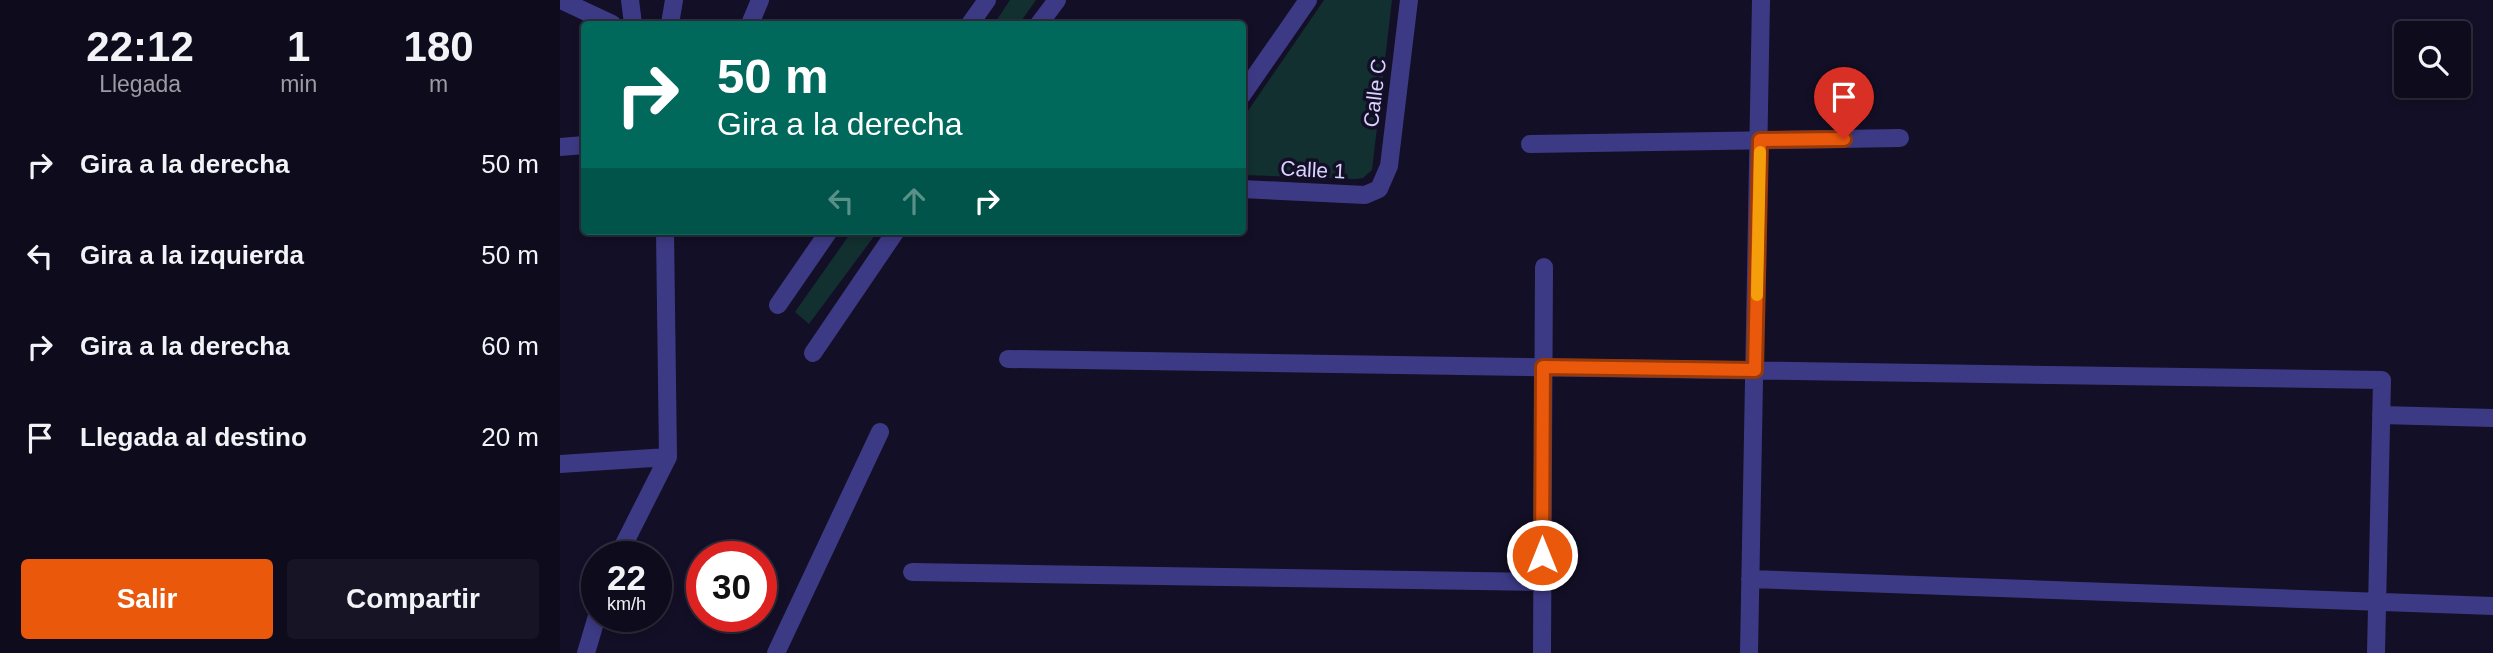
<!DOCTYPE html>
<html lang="es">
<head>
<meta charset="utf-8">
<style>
	body { margin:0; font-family:Helvetica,sans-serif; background:#171425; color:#f1f3f6; height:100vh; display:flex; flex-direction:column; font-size:26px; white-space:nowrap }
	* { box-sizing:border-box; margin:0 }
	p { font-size:23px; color:#9b9ba3 }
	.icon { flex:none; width:38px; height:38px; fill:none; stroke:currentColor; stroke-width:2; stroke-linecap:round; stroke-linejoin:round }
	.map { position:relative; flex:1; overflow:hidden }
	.sheet { display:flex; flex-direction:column; background:#0e0b1c; width:560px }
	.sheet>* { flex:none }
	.top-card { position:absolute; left:21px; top:21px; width:665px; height:214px; border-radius:7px; box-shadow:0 4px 10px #0003,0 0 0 2px #2e2b3b; background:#00695c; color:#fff; overflow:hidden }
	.tools { position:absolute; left:1834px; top:21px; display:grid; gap:14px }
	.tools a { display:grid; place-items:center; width:77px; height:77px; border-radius:7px; background:#0e0b1c; box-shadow:0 4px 10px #0003,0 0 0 2px #2e2b3b; font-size:35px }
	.speed { position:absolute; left:21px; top:541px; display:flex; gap:14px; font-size:35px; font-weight:700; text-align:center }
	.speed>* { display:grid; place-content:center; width:91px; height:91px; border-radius:50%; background:#0e0b1c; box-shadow:0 4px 10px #0003,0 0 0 2px #2e2b3b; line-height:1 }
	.speed small { font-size:18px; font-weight:400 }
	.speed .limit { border:10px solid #d22; background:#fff; color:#111 }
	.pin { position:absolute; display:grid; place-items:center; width:60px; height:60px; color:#fff; margin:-72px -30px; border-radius:50% 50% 50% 0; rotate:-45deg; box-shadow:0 0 7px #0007 }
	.pin .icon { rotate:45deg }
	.me { position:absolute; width:77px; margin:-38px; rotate:0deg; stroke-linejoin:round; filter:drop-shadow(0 0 5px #0008) }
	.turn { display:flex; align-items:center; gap:24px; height:147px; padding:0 21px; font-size:32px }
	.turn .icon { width:91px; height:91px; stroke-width:2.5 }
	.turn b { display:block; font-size:49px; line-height:60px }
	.lanes { display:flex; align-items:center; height:66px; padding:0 21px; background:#0003; justify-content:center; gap:35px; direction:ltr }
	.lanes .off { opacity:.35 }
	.eta { display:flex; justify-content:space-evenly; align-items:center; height:119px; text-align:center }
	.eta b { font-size:42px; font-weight:700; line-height:49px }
	.cta { display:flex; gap:14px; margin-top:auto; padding:14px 21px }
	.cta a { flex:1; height:80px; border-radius:7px; background:#ea580c; color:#fff; font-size:28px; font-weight:700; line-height:80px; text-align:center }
	.cta a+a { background:#171425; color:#f1f3f6 }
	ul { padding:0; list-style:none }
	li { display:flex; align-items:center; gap:21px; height:91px; padding:0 21px }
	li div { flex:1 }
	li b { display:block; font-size:26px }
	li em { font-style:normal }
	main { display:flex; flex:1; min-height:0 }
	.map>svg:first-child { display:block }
	.green { fill:#12302f }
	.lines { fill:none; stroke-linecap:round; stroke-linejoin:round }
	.minor { stroke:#3d3a85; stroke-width:18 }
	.tertiary { stroke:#3d3a85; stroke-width:18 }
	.route-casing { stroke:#983908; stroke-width:18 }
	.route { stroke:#ea580c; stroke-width:12 }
	.slow { stroke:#f59e0b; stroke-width:12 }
	.labels { text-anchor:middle; stroke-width:7; stroke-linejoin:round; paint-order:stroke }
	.street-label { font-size:21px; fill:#d9d4ff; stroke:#130f26 }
</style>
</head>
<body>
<main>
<section class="sheet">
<div class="eta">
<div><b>22:12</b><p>Llegada</p></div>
<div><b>1</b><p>min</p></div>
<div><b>180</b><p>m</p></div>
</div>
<ul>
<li><svg class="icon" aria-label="right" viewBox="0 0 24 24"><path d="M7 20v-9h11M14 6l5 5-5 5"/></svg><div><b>Gira a la derecha</b></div><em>50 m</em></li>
<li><svg class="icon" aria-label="left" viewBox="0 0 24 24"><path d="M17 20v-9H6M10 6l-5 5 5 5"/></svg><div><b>Gira a la izquierda</b></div><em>50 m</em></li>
<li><svg class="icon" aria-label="right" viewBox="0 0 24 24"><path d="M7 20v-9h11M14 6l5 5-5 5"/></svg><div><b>Gira a la derecha</b></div><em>60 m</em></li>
<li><svg class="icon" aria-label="arrive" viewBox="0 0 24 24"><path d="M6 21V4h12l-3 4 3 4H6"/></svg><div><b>Llegada al destino</b></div><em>20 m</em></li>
</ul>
<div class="cta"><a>Salir</a><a>Compartir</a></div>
</section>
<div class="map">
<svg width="1933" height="653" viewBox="0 0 1933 653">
	<rect width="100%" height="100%" fill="#130f26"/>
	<path class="green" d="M450,0h26l-17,24h-25z
		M764,0h68l-20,170 -9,8 -7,1 -113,-4v-57z
		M292,231h26l-69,93 -14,-12z"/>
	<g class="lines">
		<path class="minor" d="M1,0l51,24
			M70,0l3,24
			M110,24l4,-24
			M190,24l10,-24
			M682,95l66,-95
			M970,144l370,-6
			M0,147l24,-2
			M682,189l123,6 14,-6 10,-23 20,-166
			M448,359l1374,21 -6,273
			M1821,415l112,3
			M0,464l108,-7
			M58,556l50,-99 -3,-226
			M352,572l630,10
			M1190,579l743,27
			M26,653l11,-37
			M216,653l104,-221
			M982,653l2,-386
			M1189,653l12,-653"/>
		<path class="tertiary" d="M410,24l17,-24
			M479,24l18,-24
			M218,305l51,-74
			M253,353l83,-122"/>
	</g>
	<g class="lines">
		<g class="route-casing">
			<path id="route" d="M982,555l1,-188 212,3 5,-230 84,-1"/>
		</g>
		<use href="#route" class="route"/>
		<path class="slow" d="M1197,295l3,-143"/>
	</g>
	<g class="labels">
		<g class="street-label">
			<text transform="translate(815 93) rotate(-83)" y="7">Calle C</text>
			<text transform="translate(753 170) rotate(3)" y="7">Calle 1</text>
		</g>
	</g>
</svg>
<div class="tools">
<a><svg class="icon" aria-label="search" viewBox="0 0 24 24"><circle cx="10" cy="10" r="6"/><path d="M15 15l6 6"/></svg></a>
</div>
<div class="speed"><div>22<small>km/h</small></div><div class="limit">30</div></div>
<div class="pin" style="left:1284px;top:139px;background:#d93025"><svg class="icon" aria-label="arrive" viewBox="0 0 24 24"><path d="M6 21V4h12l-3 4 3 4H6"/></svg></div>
<svg class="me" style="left:982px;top:555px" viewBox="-20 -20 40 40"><circle r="17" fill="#ea580c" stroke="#fff" stroke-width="3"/><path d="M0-11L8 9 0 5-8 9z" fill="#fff"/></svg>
<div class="top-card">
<div class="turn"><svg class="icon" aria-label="right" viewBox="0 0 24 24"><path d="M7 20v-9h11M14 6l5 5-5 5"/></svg><div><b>50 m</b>Gira a la derecha</div></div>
<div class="lanes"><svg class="icon off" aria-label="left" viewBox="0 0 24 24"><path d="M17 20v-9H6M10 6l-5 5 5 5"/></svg><svg class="icon off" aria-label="ahead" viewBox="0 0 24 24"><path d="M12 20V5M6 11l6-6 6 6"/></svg><svg class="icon" aria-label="right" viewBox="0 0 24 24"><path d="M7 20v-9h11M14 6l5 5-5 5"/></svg></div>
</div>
</div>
</main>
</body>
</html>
